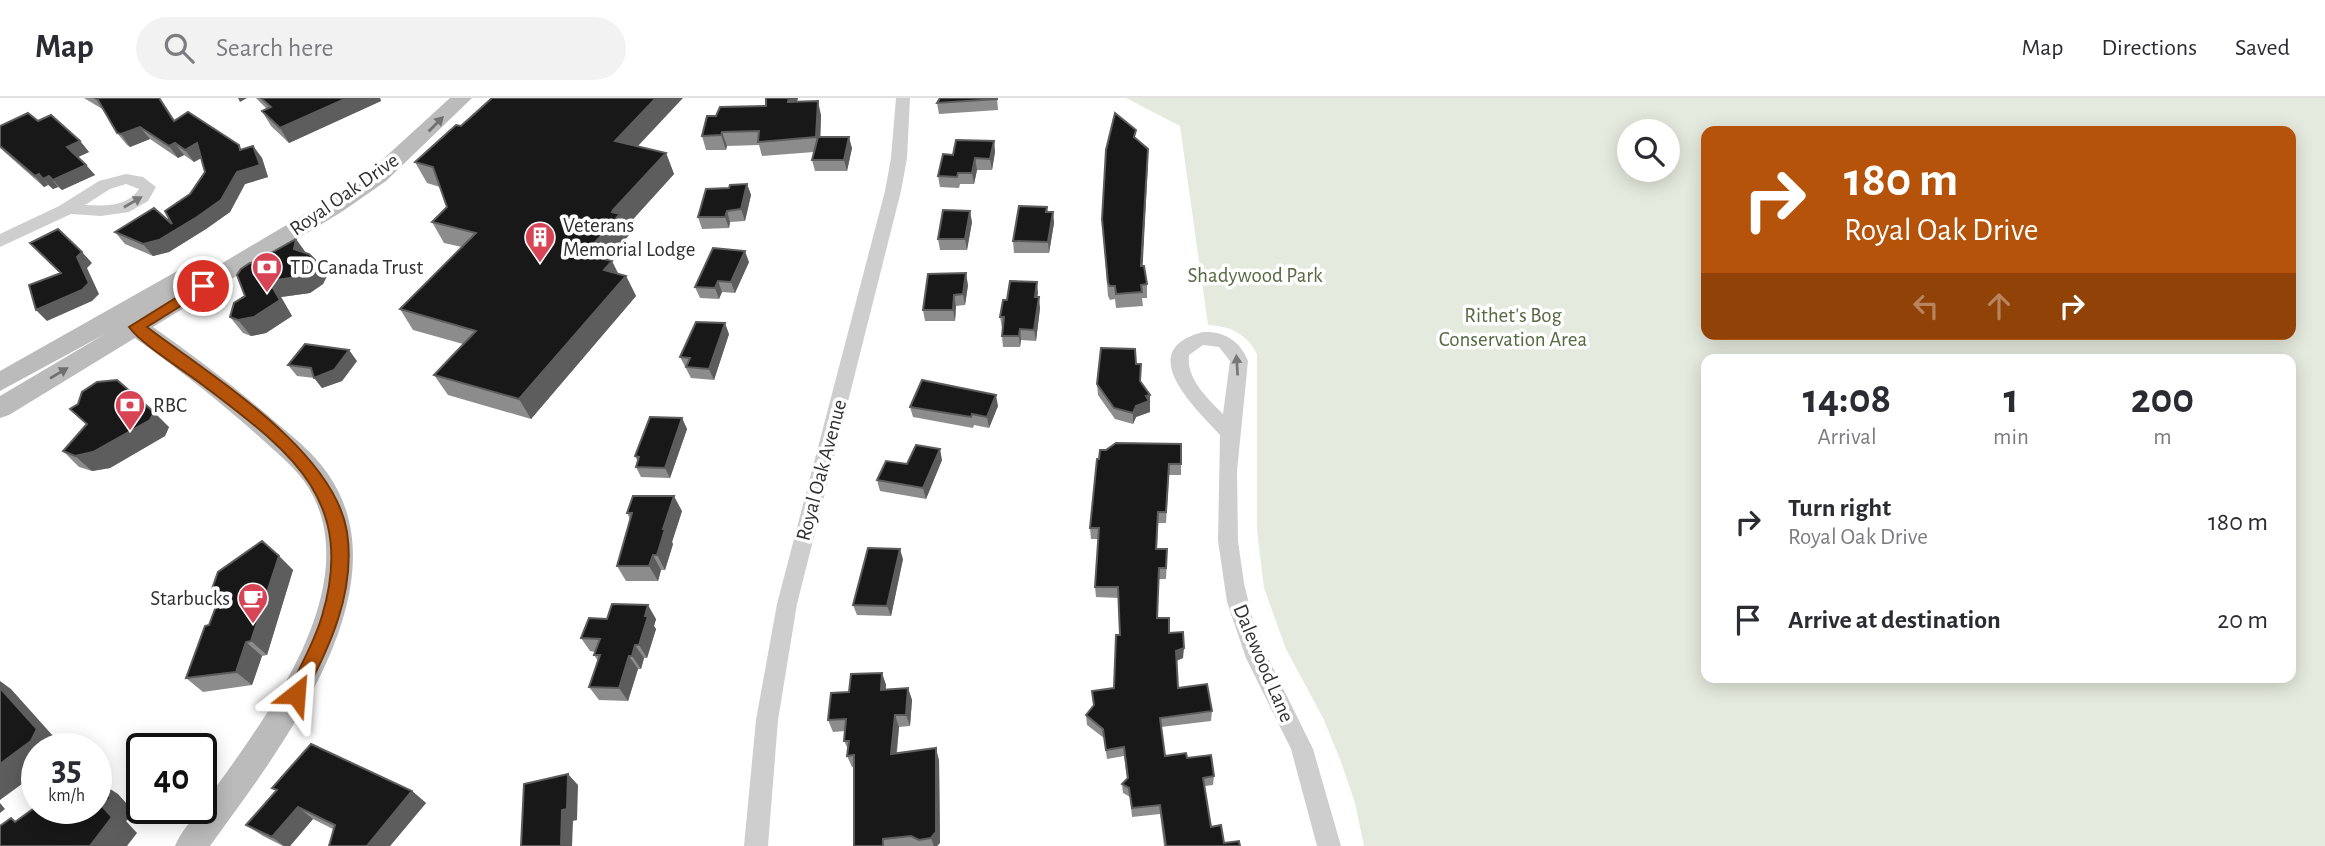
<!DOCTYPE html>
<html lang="en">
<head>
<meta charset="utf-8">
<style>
	body { margin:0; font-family:"Alegreya Sans",sans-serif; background:#f2f2f3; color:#2b2b33; height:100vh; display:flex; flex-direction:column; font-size:26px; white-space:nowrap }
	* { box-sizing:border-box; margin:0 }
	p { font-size:23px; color:#7c7c81 }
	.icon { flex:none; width:38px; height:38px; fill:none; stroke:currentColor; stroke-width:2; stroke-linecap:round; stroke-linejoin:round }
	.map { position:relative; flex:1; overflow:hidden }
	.sheet { position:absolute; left:1701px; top:256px; width:595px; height:329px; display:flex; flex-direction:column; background:#fff; border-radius:14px; box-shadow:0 4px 18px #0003 }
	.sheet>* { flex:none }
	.banner { position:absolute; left:1701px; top:28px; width:595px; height:214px; border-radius:14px; box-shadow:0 4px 18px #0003; background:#b45309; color:#fff; overflow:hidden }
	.tools { position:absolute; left:1617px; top:21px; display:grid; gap:14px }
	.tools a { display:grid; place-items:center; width:63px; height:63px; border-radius:50%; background:#fff; box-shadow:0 4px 18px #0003; font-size:35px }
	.speed { position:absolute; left:21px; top:635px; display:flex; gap:14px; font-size:35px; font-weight:700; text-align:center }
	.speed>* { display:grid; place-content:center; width:91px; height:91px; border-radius:50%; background:#fff; box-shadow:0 4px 18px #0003; line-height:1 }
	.speed small { font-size:18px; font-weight:400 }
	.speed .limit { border:4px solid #111; border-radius:10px; background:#fff; color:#111 }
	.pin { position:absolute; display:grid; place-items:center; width:60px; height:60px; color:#fff; margin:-30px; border:4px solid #fff; border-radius:50%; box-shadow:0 2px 7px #0007 }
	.me { position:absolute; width:77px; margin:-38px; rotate:28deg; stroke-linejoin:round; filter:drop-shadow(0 0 5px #0008) }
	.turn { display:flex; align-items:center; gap:24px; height:147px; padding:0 28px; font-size:32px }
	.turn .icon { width:91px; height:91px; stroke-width:2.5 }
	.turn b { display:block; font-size:49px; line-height:60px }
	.lanes { display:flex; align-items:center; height:66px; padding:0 28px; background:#0003; justify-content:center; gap:35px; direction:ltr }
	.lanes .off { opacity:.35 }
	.eta { display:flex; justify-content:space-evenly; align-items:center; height:119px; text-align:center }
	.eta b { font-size:42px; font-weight:700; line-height:49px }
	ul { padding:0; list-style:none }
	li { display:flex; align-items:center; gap:21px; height:98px; padding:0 28px }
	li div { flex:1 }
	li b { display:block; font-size:26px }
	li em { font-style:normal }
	header { display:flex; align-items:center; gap:42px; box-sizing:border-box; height:98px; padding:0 35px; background:#fff; border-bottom:2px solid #e1e1e2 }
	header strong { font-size:33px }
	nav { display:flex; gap:38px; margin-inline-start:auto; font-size:24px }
	.search { width:490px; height:63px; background:#f2f2f3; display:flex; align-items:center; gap:18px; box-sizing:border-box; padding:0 24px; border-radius:38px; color:#7c7c81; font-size:26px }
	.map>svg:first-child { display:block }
	.green { fill:#e5eade; fill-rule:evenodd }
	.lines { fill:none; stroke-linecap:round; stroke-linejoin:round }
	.street { fill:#cecece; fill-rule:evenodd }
	.secondary { fill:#bbb; fill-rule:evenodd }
	.wall { fill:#8c8c8c }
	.shaded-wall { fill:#5d5d5d }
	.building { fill:#181818; stroke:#5d5d5d; stroke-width:2 }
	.oneway { fill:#6f6f6f }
	.oneway2 { fill:#787878 }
	.route { fill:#b45309; stroke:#753606; stroke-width:2 }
	.labels { text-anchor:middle; stroke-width:7; stroke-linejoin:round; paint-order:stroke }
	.street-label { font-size:21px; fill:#313131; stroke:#fff }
	.poi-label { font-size:21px; fill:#313131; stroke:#fff; text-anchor:start }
	.park-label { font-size:21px; fill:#566a42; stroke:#fff }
</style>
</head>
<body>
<header>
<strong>Map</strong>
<div class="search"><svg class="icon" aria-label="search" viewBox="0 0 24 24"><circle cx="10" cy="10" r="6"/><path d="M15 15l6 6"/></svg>Search here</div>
<nav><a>Map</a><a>Directions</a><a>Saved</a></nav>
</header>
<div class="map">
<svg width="2325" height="748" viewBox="0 0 2325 748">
	<rect width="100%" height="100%" fill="#fff"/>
	<path class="green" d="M1126,0h1199v748h-961l-9,-43 -15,-44 -17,-41 -37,-69 -22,-61 -7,-58v-176c-10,-20 -27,-28 -49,-29l-28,-199zM1629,33h39v39h-39zM2291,33v203h-585v-203zM1706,261h585v318h-585z"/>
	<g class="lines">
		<path class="street" d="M896,0h14l-3,60 -6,33 -104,413 -19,116 -10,126h-24l12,-126 21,-116 108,-413 6,-33z
			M126,76l17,3 13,10 -8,14 -19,11 -28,4 -30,-2 -71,33v-13l59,-28 40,-25zM126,86l13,5c-12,18 -34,17 -54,16l25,-16z
			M1203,234c22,-1 37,9 45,29l-11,110 1,70 6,42 9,38 15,37 45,91 28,97h-24l-26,-97 -45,-91 -19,-56 -9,-61 2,-106c-26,-28 -87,-85 -17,-103zM1203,247l16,2 11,14 -7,53c-16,-16 -37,-35 -34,-59z"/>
		<path class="secondary" d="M450,0h22l-86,83 -43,30 -190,116c44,31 86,63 126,98 18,15 36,30 49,49 80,115 -52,280 -118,372h-35c6,-15 18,-27 26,-39 22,-29 44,-60 64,-91 41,-62 88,-157 43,-229 -11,-18 -29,-32 -44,-46 -41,-37 -84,-71 -129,-103l-126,77 -9,3v-22l105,-62 -105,57v-20l179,-101 8,-2 8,2 2,8 130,-77 43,-30z"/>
	</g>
	<path class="wall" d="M84,0h76l15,23 67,29 11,-4 9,12 6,19 -23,7 -15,28 -24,17 -37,23 -16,4 -28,-12 -10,-12 57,-8 18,-30 15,-22 -3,-14 -8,4 -10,-7 -6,3 -28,-19 -20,8 -3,-2 -10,-12 -13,-23z
		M256,0h124l1,3 -92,42 -18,-17 -9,-15 5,-2z
		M798,0l-1,4 24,13 -1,22 32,11 -5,23h-32l-3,-11 2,-8 -52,4 -3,-11 -32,1 -1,4h-20l-4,-14 14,-20 50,-10z
		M997,0l1,12 -59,4 -2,-11z
		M38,23l42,20 9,11 -11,5 8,8 9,10 -33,15 -4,-3 -5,2 -5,-4 -4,2 -44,-39v-22z
		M461,28l177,20 28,7 8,21 -48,53 3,8 -21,25 10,14 8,2 10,20 -105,123 -83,-24 -14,-20 29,-31 -50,-14 -13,-21 62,-62 -18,-4 -12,-21 15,-15 -7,-20 -13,-4 -12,-21z
		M994,43l1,11 -3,18h-15l-3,14h-14l-1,4 -19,-1 -2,-11z
		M1148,51l-6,117 5,18v14h-5l1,8 -27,2 -1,-9 -5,1 -2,-4 -6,-77z
		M747,86l4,11 -6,26 -15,1 -1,6 -27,1 -4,-12 31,-29z
		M1047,109l1,5h5l1,11 -5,30h-35l-1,-12z
		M972,124l-5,28h-27l-2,-11z
		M296,141l10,14 9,7 12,16 -4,8 -13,9 -29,4 11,19 -26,17 -15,3 -8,-3 -13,-16 15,-21 20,-36z
		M749,164l-14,31 -13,-1 -3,7 -19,-1 -5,-11z
		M1037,184v15l3,11 -4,33 -15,-1 -1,7h-17l-1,-11 1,-8h-1l-2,-11 7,-17z
		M968,187l-3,20 -9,1 -1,15h-30l-2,-11z
		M729,236l-15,46 -23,-2 -11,-21z
		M357,263l-15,20 -20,7 -7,-10 -18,-2 -9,-11z
		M1141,277v7l9,13v17l-14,5 -3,7 -18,-5 -17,-24 -1,-11z
		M998,308l-9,22 -15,-3 -1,3 -60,-11 -3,-10z
		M70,311l99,18 -4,9 -55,32 -18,3 -13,-4 -16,-16 23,-27z
		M682,320l5,11 -17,49 -29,-1 -5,-10 2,-5 -3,-6z
		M1181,346v31h-12l-3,48h-8l-1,26 10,11 -1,19h-7l-2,39 12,15 14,25 -7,3 2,27 34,23 -1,10 -50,6 4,29 22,2 27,18 -1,9 -8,1 6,41 13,16 16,3h-76l-4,-32 -28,3 -2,-20 -7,-4 -1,-9 5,-5 -3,-23 -17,3 -3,-21 -17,-13 -1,-10 28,-27 6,-53 -1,-37 -23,-1 -1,-10 4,-48h-8l-1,-11z
		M942,362l-16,39 -46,-8 -3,-11 30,-16z
		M682,413l-10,31 1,2 -8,26h-4l-3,11h-32l-9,-15 13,-47 -3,-6z
		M279,458l14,14 -26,85 -5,1 -10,29 -49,7 -17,-14 23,-53z
		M903,461l-12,57 -34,-1 -4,-10z
		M607,521h49l-2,7 2,3 -9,29h-3l-3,11h-3l-10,32 -29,-1 -10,-13 9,-26 -4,-6 1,-3 -5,-1 -9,-13z
		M882,575l4,12v4l22,-1 4,12 -2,26 -11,1 -2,26 42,7 1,83 -3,3h-83v-79h-2l-5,-11 1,-7 -4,-8 1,-10 -12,1 -5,-12 21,-28z
		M272,690l140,3 14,12 -36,43h-61l4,-17 -20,-10 -23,27h-7l-20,-10 -17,-11 30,-34z"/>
	<path class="shaded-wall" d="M238,0h9l-7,4z
		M347,0h33l1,3 -92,42 -9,-15z
		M656,0h27l-60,64 -8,-21z
		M789,0h9l-7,18 -3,-14z
		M818,3l3,14 -1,36 -4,-14z
		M140,29l10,12 -20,8 -9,-13z
		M722,34l5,14 -1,4 -5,-15z
		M849,39l3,11 -5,23 -3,-11z
		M80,43l9,11 -13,6 -9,-11z
		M994,43l1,11 -3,18 -2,-11z
		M175,45l9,12 -6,3 -9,-12z
		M197,45l9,12 -12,7 -9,-12z
		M253,48l9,12 6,19 -23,7 -15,28 -24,17 -37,23 -16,4 -10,-12 94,-72z
		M1148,51v13l-6,117 -1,-13z
		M666,55l8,21 -48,53 3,8 -35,39 -9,-20 27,-42z
		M975,60l2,12 -3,14 -2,-11z
		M86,67l9,10 -33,15 -9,-10z
		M39,76l9,11 -4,2 -9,-11z
		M49,78l9,11 -5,2 -10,-10z
		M747,86l4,11 -6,26 -4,-12z
		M727,113l3,11 -1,6 -4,-11z
		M970,113l2,11 -5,28 -2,-11z
		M1053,114l1,11 -5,30 -1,-11z
		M296,141l12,17 -14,-7z
		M745,153l4,11 -14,31 -4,-11z
		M82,154l10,11 -5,5 12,26 -7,7 -45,20 -11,-11z
		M315,162l12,16 -4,8 -13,9 -29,4 11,19 -26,17 -15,3 -13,-16 31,-39z
		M612,163l10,20 4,-5 10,20 -105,123 -12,-20 85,-129z
		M966,175l2,12 -3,20 -2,-11z
		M718,183l4,11 -3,7 -4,-11z
		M1037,184l1,11 -2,15 -1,-11z
		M954,197l2,11 -1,15 -2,-11z
		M1039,199l1,11 -4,33 -2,-11z
		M725,225l4,11 -15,46 -5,-11z
		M1020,231l1,11 -1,7 -1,-11z
		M349,252l8,11 -15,20 -20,7 -8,-10z
		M996,297l2,11 -9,22 -2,-11z
		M1150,297v17l-14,5 -3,7v-11l3,-7 10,-10z
		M154,314l15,15 -4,9 -55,32 -18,3 -17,-15z
		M682,320l5,11 -17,49 -5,-10z
		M940,351l2,11 -16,39 -3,-11z
		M674,398l8,15 -10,31 1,2 -8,26 -8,-15 6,-26z
		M900,451l3,10 -12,57 -4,-10z
		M653,457l8,15 -3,11 -9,-15z
		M279,458l14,14 -26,85 -16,-14z
		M648,507l8,14 -2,7 2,3 -9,29 -8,-13z
		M246,544l16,14 -10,29 -16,-13z
		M635,547l9,13 -3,11 -9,-13z
		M1184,550l-1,10 -7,3v-10z
		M629,558l9,13 -10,32 -9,-13z
		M882,575l4,12 -1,16 -4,-11z
		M0,583l11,8 51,57 -1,3h-24v24l-37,27z
		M908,590l4,12 -2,26 -4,-11z
		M895,617l4,12 -4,38 -4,-11z
		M936,650l3,12 1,83 -3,3h-3l-3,-8z
		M568,676l10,11 -1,35 -4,1 -1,25h-11l1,-36z
		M96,682l22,14 18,20 -10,7 11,12 -10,13h-37l11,-41z
		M412,693l14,12 -36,43h-23z
		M0,705l5,6 -5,4z
		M298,709l15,12 -23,27h-6l-12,-9z"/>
	<path class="building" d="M95,0h64l15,23 14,-9 51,33 1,5 13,-4 7,19 -23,7 -16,28 -24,17 -38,23 -16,4 -28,-12 39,-24 18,16 -7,-13 25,-17 15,-22 -8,-29 -12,7 -10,-7 -6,3 -29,-19 -19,7 -4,-1 -19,-33z
		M261,0h86l-67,30 -18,-17 9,-4z
		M492,0h164l-41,43 51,12 -53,57 -1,2 8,2 -35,40 27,7 -8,9 22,6 -107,123 -85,-24 42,-44 -76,-22 76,-76 -44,-11 15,-15 -14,-40 -18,-5 41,-37 5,1z
		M766,0h23l-1,4 30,-1 -2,36 -58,5 1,-11 -37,1 -1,3 -19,1 5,-20h9l4,-9 46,-1z
		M940,0h57v1l-60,4z
		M28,15l10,8 13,-6 29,26 -13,6 19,18 -33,15 -4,-4 -6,3 -4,-5 -4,2 -35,-30v-20z
		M1115,15l21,17 -2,7 14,12 -7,117h3l3,18 -6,1 1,7 -26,2 -1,-8h-5l-2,-3 -6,-64 4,-69z
		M818,39h31l-5,23h-32z
		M956,42l38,1 -4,18 -15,-1 -3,15h-14l-1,4 -19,-1 5,-22 10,1z
		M747,86l-6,25 -14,2 -2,6h-27l8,-28 23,-1 1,-3z
		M1019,108l28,1 -1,5h7l-5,30 -35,-1z
		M943,112l27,1 -5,28h-27z
		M58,131l24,23 -5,5 12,26 -7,7 -46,20 -7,-25 32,-12 -31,-30z
		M296,141l-2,10 15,5 6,6 -3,8 -14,9 -29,4 11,19 -26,17 -16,3 -8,-3 4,-14 11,-7 -8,-21 4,-6 9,-6 15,-3 6,-7z
		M713,150l32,3 -14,31 -13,-1 -3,7 -20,-1z
		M966,175l-3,21 -9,1 -1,15h-30l5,-36z
		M1010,183l27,1 -2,15h4l-5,33 -14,-1 -1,7h-17l2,-19h-4l3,-17h4z
		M696,224l29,1 -16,46 -23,-2 4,-9 -10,-1z
		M305,246l44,6 -15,20 -20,8 -3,-10 -23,-3z
		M1101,250l34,1 1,15h5l-1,17 10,14 -4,1 3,5 -13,5 -3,7 -19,-5 -17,-24z
		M117,282l37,32 -4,8 -57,32 -18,4 -12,-5 24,-27 -17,-15 8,-5 4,-12 15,-10z
		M922,282l74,15 -9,22 -15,-3 -1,3 -61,-10z
		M650,319l32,1 -17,50 -29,-1 3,-10 -4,-1z
		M1116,345l65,1v20h-12l-3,48h-8l-2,37h11l-1,19h-7l-2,50h12v15l14,-1 1,16 -8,3 2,37 29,-4 5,27 -52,7 5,38 21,-3 1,5 24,-3 3,21 -11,2 8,49 10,-2 3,18 15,-2 1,5h-74l-6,-41 -28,3 -3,-20 -7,-4 6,-6 -4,-31 -18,3 -3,-21 -17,-14 8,-10 -2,-14 22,-3 2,-53h4l-2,-48h-23l4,-59h-9l7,-69h2l1,-9h6z
		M916,347l24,4 -17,39 -46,-8 9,-19 21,3z
		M633,398h41l-11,33h2l-8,26h-4l-4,11h-32l15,-53h-5z
		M262,443l17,15 -28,85 -5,1 -10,30 -50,6 19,-52 4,-1 11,-29 -8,-7 6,-17z
		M868,450l32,1 -13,57 -34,-1z
		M612,506l36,1 -3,11h3l-9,29h-4l-3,11h-3l-10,32 -30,-1 11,-32h-6l6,-16 -19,-1 8,-20 18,1z
		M882,575l-1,17 27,-2 -2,27h-11l-4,39 45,-6v84l-5,6 -12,2 -8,-4 -28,3v7h-29v-91l-7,1 2,-15h-5l2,-22 -18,1 3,-27 18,-1 2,-18z
		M0,590l37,41 -6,12 -31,23z
		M311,646l101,47 -45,55h-38l6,-21 -37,-18 -26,30 -26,-12 31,-35 -5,-2z
		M568,676l-1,35 -5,1 -1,36h-40l3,-62z
		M96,684l15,16 -10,7 11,12 -22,29h-90v-20l11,-8 4,4 22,-16v2h59z"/>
	<defs><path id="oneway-solid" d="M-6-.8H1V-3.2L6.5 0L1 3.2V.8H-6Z" transform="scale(1.75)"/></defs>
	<g class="oneway">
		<use href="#oneway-solid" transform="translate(436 26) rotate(-45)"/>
		<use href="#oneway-solid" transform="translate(59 275) rotate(-31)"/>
	</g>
	<g class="oneway2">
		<use href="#oneway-solid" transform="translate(133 104) rotate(-30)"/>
		<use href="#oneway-solid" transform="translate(1237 267) rotate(-94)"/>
	</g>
	<path class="route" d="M203,183l7,5 -2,3 -61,38c63,48 187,123 200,205 9,60 -18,117 -45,167l-6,3 -6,-3 -3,-5c12,-26 27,-50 35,-78 35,-118 -33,-165 -118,-230 -19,-15 -62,-41 -75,-59z"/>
	<defs>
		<g id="building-pin" transform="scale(1.575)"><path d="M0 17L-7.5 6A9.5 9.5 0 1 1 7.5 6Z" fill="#d74456" stroke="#fff"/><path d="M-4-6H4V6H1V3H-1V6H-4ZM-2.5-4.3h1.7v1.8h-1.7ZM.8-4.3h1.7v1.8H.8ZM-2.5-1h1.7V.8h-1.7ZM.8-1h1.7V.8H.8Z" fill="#fff"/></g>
		<g id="bank-pin" transform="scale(1.575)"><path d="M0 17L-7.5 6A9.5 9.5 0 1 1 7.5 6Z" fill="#d74456" stroke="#fff"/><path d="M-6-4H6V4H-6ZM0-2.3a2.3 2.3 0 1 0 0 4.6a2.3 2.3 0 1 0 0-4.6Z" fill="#fff"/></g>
		<g id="cafe-pin" transform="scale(1.575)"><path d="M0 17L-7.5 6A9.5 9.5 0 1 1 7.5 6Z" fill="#d74456" stroke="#fff"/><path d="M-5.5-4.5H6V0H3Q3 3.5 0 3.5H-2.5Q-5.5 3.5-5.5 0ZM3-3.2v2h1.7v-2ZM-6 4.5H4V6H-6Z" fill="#fff"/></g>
	</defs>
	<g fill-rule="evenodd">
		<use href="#building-pin" x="540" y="139"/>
		<use href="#bank-pin" x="267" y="169"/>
		<use href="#bank-pin" x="130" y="307"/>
		<use href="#cafe-pin" x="253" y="500"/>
	</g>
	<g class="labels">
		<g class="street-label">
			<text transform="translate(344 96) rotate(-35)" y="7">Royal Oak Drive</text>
			<text transform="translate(821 372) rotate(-75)" y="7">Royal Oak Avenue</text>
			<text transform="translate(1264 565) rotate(67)" y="7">Dalewood Lane</text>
		</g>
		<g class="poi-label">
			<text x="563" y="134">Veterans<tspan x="563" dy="24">Memorial Lodge</tspan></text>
			<text x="290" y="176">TD Canada Trust</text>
			<text x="153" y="314">RBC</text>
			<text x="230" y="507" text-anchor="end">Starbucks</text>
		</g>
		<g class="park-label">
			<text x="1255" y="184">Shadywood Park</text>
			<text x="1513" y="224">Rithet's Bog<tspan x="1513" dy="24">Conservation Area</tspan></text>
		</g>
	</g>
</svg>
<div class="tools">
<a><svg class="icon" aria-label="search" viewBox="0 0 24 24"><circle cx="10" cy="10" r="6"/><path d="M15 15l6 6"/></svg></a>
</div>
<div class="speed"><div>35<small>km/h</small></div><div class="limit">40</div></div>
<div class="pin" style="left:203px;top:188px;background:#d93025"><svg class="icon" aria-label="arrive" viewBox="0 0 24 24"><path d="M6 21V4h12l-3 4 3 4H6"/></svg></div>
<svg class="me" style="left:296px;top:596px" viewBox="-20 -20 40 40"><path d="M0-17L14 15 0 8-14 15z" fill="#b45309" stroke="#fff" stroke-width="4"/></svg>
<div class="banner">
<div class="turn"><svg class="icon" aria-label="right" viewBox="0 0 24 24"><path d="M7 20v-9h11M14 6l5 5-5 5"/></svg><div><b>180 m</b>Royal Oak Drive</div></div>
<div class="lanes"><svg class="icon off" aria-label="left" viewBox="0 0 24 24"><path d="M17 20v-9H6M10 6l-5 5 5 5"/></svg><svg class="icon off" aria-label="ahead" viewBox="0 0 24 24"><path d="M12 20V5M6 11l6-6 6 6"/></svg><svg class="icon" aria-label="right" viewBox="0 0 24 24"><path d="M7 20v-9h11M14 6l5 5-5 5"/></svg></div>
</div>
<section class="sheet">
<div class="eta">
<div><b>14:08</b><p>Arrival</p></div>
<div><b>1</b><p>min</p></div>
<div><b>200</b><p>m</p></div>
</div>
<ul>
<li><svg class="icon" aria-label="right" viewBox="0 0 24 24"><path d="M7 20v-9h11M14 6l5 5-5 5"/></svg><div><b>Turn right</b><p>Royal Oak Drive</p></div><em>180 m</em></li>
<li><svg class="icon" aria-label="arrive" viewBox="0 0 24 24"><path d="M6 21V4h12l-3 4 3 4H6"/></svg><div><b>Arrive at destination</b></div><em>20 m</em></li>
</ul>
</section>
</div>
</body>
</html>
